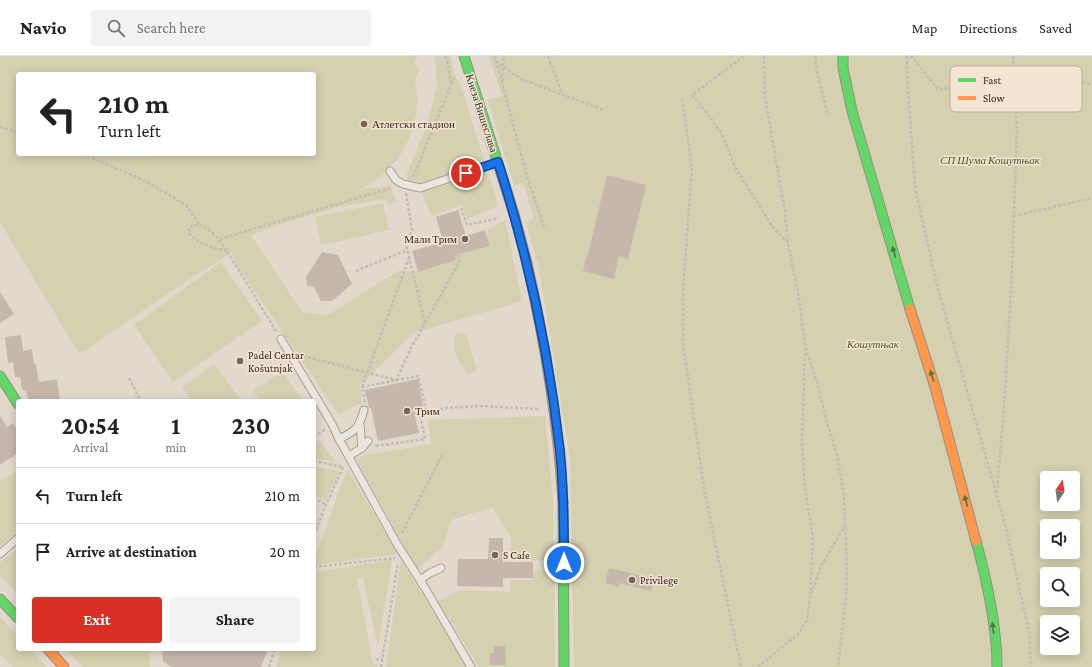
<!DOCTYPE html>
<html lang="en">
<head>
<meta charset="utf-8">
<style>
	body { margin:0; font-family:"Crimson Pro",serif; background:#f2f2f2; color:#222; height:100vh; display:flex; flex-direction:column; font-size:15px; white-space:nowrap }
	* { box-sizing:border-box; margin:0 }
	p { font-size:13px; color:#767676 }
	.icon { flex:none; width:22px; height:22px; fill:none; stroke:currentColor; stroke-width:2; stroke-linecap:round; stroke-linejoin:round }
	.map { position:relative; flex:1; overflow:hidden }
	.side { position:absolute; left:16px; top:343px; width:300px; height:252px; display:flex; flex-direction:column; background:#fff; border-radius:4px; box-shadow:0 2px 10px #0003 }
	.side>* { flex:none }
	.guide { position:absolute; left:16px; top:16px; width:300px; height:84px; border-radius:4px; box-shadow:0 2px 10px #0003; background:#fff; color:#222; overflow:hidden }
	.needle { width:26px; rotate:13deg }
	.fabs { position:absolute; left:1040px; top:415px; display:grid; gap:8px }
	.fabs a { display:grid; place-items:center; width:40px; height:40px; border-radius:4px; background:#fff; box-shadow:0 2px 10px #0003; font-size:20px }
	.pin { position:absolute; display:grid; place-items:center; width:34px; height:34px; color:#fff; margin:-17px; border:2px solid #fff; border-radius:50%; box-shadow:0 1px 4px #0007 }
	.me { position:absolute; width:44px; margin:-22px; rotate:0deg; stroke-linejoin:round; filter:drop-shadow(0 0 3px #0008) }
	.turn { display:flex; align-items:center; gap:14px; height:84px; padding:0 16px; font-size:18px }
	.turn .icon { width:52px; height:52px; stroke-width:2.5 }
	.turn b { display:block; font-size:28px; line-height:34px }
	.eta { display:flex; justify-content:space-evenly; align-items:center; height:68px; text-align:center }
	.eta b { font-size:24px; font-weight:700; line-height:28px }
	.primary-button { display:flex; gap:8px; margin-top:auto; padding:8px 16px }
	.primary-button a { flex:1; height:46px; border-radius:4px; background:#d93025; color:#fff; font-size:16px; font-weight:700; line-height:46px; text-align:center }
	.primary-button a+a { background:#f2f2f2; color:#222 }
	ul { padding:0; list-style:none }
	li { display:flex; align-items:center; gap:12px; height:56px; padding:0 16px; border-top:1px solid #e0e0e0 }
	li div { flex:1 }
	li b { display:block; font-size:15px }
	li em { font-style:normal }
	header { display:flex; align-items:center; gap:24px; box-sizing:border-box; height:56px; padding:0 20px; background:#fff; border-bottom:1px solid #e0e0e0 }
	header strong { font-size:19px }
	nav { display:flex; gap:22px; margin-inline-start:auto; font-size:14px }
	.search { width:280px; height:36px; background:#f2f2f2; display:flex; align-items:center; gap:10px; box-sizing:border-box; padding:0 14px; border-radius:4px; color:#767676; font-size:15px }
	.map>svg:first-child { display:block }
	.green { fill:#d5d0af; fill-rule:evenodd }
	.building { fill:#c6b7ad }
	.lines { fill:none; stroke-linecap:round; stroke-linejoin:round }
	.lane-casing { stroke:#a89e95; stroke-width:9 }
	.fast-casing { stroke:#978e85; stroke-width:11 }
	.slow-casing { stroke:#978e85; stroke-width:11 }
	.path { stroke:#c3bcb4; stroke-width:2.5; stroke-dasharray:3 2; stroke-linecap:butt }
	.lane { stroke:#eae5dd; stroke-width:7 }
	.fast { stroke:#63d668; stroke-width:9 }
	.slow { stroke:#ff974d; stroke-width:9 }
	.oneway { fill:#4a753f }
	.route-casing { stroke:#114b97; stroke-width:10 }
	.route { stroke:#1a73e8; stroke-width:7 }
	.poi-dot { fill:#72655b; stroke:#f4e5d2; stroke-width:1.5 }
	.labels { text-anchor:middle; stroke-width:3; stroke-linejoin:round; paint-order:stroke }
	.street-label { font-size:11px; fill:#36261e; stroke:#f4e5d2 }
	.poi-label { font-size:11px; fill:#36261e; stroke:#f4e5d2; text-anchor:start }
	.park-label { font-size:11px; font-style:italic; fill:#4d5225; stroke:#f4e5d2 }
	.key { fill:#f4e5d2; stroke:#bbac9c; stroke-width:1 }
	.key-label { font-size:11px; fill:#36261e }
</style>
</head>
<body>
<header>
<strong>Navio</strong>
<div class="search"><svg class="icon" aria-label="search" viewBox="0 0 24 24"><circle cx="10" cy="10" r="6"/><path d="M15 15l6 6"/></svg>Search here</div>
<nav><a>Map</a><a>Directions</a><a>Saved</a></nav>
</header>
<div class="map">
<svg width="1092" height="611" viewBox="0 0 1092 611">
	<rect width="100%" height="100%" fill="#e2d9cc"/>
	<path class="green" d="M0,0h418l-5,7 7,6c-1,4 -4,8 -5,12 0,4 2,8 2,12 1,4 0,9 0,13 -4,37 -23,67 -56,83l23,-2 5,-3 8,18 -9,3 -2,-6 -47,8 -55,16 -33,12 51,77 26,3 70,-44h20l37,-11v-5l35,-9 -3,-16 18,-10 17,81 -108,32 -54,52 2,18 -24,11 -103,-152 -3,-10 -74,48 -73,51 -7,1 -78,-130zM18,18h296v80h-296z
		M435,0h16l2,15 9,18 23,74 -64,20 -14,-3v-7l18,-42 12,-45z
		M489,0h603v611h-518l-4,-209 -31,-189 -13,-47 8,-4 -11,-35 -9,2 -26,-85 14,-4zM1047,422h26v26h-26zM1047,470h26v26h-26zM1047,518h26v26h-26zM1047,566h26v26h-26z
		M488,116l10,34 -31,13 -5,-14 -31,11 -9,-24z
		M383,147l6,27 -68,15 -6,-28z
		M221,206l41,59 -89,61 -39,-57z
		M456,277l10,1 11,36 -9,5c-10,-16 -18,-22 -12,-42z
		M214,308l28,37h-50l-10,-14z
		M282,316l21,29h-45l1,-2 -6,-8z
		M545,360l8,85v60l-42,-2v-21l-19,-31 -41,13 -8,26 -26,24 -60,-110 5,-4 69,-12 -3,-24z
		M319,384l17,22 -22,-4v-15z
		M314,411l26,4 -15,30 -11,-7z
		M347,413l51,85 -84,11v-4z
		M18,414v61l-18,15v-65z
		M18,492v46l-18,-18v-14z
		M392,504l-14,87 -15,-69 -6,1 16,85h4v3h-101l6,-18h32v-77z
		M401,504l66,107h-81z
		M535,514l19,2 1,95h-76l-41,-66 22,-11 51,2 -1,-12h22z
		M0,561l18,19v13h12l17,18h-34l-13,-13z
		M66,593h83l1,18h-67z"/>
	<path class="building" d="M607,119l39,10 -18,74 -9,-3 -5,23 -31,-8 4,-17h1z
		M458,154l8,26 19,-6 5,16 -35,9v5l-37,12 -6,-21 31,-9 -7,-25z
		M322,196l16,3 14,29 -20,17h-11l-7,-14 -7,-1 -1,-9z
		M0,236l14,22 -14,9z
		M21,279l2,16 9,-2 2,15h2l3,18 18,-3 3,22h-31l-3,-10h-2l-2,-2 -2,-12h-5l-2,-15 -5,1 -3,-26z
		M418,323l5,28 -10,2 6,24 -41,8 -7,-33h-2l-4,-18z
		M0,360l7,11 6,-4 5,9v21l-18,12z
		M489,482h14v24h30v16h-30v9l-46,-1 1,-27h30z
		M609,512l45,11 -3,12 -32,-8v4l-14,-4z
		M494,590h11l1,19h-16v-12h4z
		M162,593h106l-7,18h-90l-8,-6z"/>
	<g class="lines">
		<g class="lane-casing">
			<path id="lane" d="M390,115l6,9 7,4 17,4 76,-25
				M281,283l51,85 7,15 58,105 28,44 46,79
				M360,369l2,23
				M339,383c17,-8 20,-11 25,-29
				M349,400l13,-8 6,-7
				M0,498l18,-16
				M420,524l10,-7 11,-5"/>
		</g>
		<g class="fast-casing">
			<path id="fast" d="M464,0l50,158 13,49
				M843,0v12l9,43 58,198
				M0,320l18,28
				M563,446l1,165
				M976,485c11,40 21,84 21,126
				M0,543l18,19"/>
		</g>
		<g class="slow-casing">
			<path id="slow" d="M527,207c18,79 31,159 36,239
				M910,253l25,78 41,154
				M48,593l16,18"/>
		</g>
		<path class="path" d="M446,0l5,27
			M495,0l31,117 18,54
			M548,0l14,38
			M744,0l-52,39 15,18 15,21 13,33 37,59 16,17
			M764,0l1,41 20,115 3,32 10,48 7,53 13,41 9,37 10,32 7,41 3,72 -1,28 -8,71
			M815,0l2,15 11,45
			M907,0v19l8,112 23,102 68,239 23,104 2,35
			M911,0l28,34 75,-18 78,12
			M496,5l25,18 82,31
			M503,25v-16l1,-9
			M682,43l10,69 -9,121v55l22,150 36,173
			M0,71l18,5
			M83,98l63,27 41,25 12,18
			M413,121l41,-99
			M406,137l6,37 -6,15 19,77
			M461,152l6,17 32,-7
			M1014,160l78,-18
			M220,183l171,-51
			M227,195c-15,-3 -28,-7 -39,-18l2,-6 9,-3c13,6 20,15 28,27l49,80
			M356,215l44,-18 7,-2
			M805,292l-3,93 3,48 8,49 -3,59
			M303,300l93,24 15,-32 49,-87 -2,-7
			M129,322l12,23
			M362,331l47,-129
			M365,346l-3,-15 56,-11 9,37
			M414,357l6,2
			M314,381l11,-8
			M376,390l49,-7 -5,-24 26,-7 32,-2 61,3
			M314,405l29,6 -17,38 -12,30
			M997,437l8,-98 7,-127 5,-139 -4,-73
			M314,441l12,8
			M402,477l40,-78
			M314,511l81,-9
			M376,604l6,-2
			M269,611l6,-18
			M381,611l17,-104
			M758,611l41,-34 8,-13 3,-23 11,-31 24,-40"/>
		<use href="#lane" class="lane"/>
		<use href="#fast" class="fast"/>
		<use href="#slow" class="slow"/>
	</g>
	<defs><path id="oneway-solid" d="M-6-.8H1V-3.2L6.5 0L1 3.2V.8H-6Z"/></defs>
	<g class="oneway">
		<use href="#oneway-solid" transform="translate(894 196) rotate(-106)"/>
		<use href="#oneway-solid" transform="translate(932 320) rotate(-108)"/>
		<use href="#oneway-solid" transform="translate(966 445) rotate(-105)"/>
		<use href="#oneway-solid" transform="translate(993 572) rotate(-97)"/>
	</g>
	<g class="lines">
		<g class="route-casing">
			<path id="route" d="M466,117l32,-11c30,94 51,191 62,289 4,38 4,75 4,112"/>
		</g>
		<use href="#route" class="route"/>
	</g>
	<g class="poi-dot">
		<circle cx="364" cy="68" r="4"/>
		<circle cx="465" cy="183" r="4"/>
		<circle cx="240" cy="305" r="4"/>
		<circle cx="407" cy="355" r="4"/>
		<circle cx="495" cy="499" r="4"/>
		<circle cx="632" cy="524" r="4"/>
	</g>
	<g class="labels">
		<g class="street-label">
			<text transform="translate(482 57) rotate(72)" y="4">Кнеза Вишеслава</text>
		</g>
		<g class="poi-label">
			<text x="372" y="72">Атлетски стадион</text>
			<text x="457" y="187" text-anchor="end">Мали Трим</text>
			<text x="248" y="303">Padel Centar<tspan x="248" dy="13">Košutnjak</tspan></text>
			<text x="415" y="359">Трим</text>
			<text x="503" y="503">S Cafe</text>
			<text x="640" y="528">Privilege</text>
		</g>
		<g class="park-label">
			<text x="990" y="108">СП Шума Кошутњак</text>
			<text x="873" y="292">Кошутњак</text>
		</g>
	</g>
	<rect x="950" y="10" width="132" height="46" rx="6" class="key"/>
	<rect x="958" y="22" width="18" height="4" fill="#63d668"/>
	<rect x="958" y="40" width="18" height="4" fill="#ff974d"/>
	<g class="key-label">
		<text x="983" y="28">Fast</text>
		<text x="983" y="46">Slow</text>
	</g>
</svg>
<div class="fabs">
<a><svg class="needle" viewBox="-14 -14 28 28"><path d="M0-13l5 13h-10z" fill="#e53935"/><path d="M0 13l5-13h-10z" fill="#767676"/></svg></a>
<a><svg class="icon" aria-label="sound" viewBox="0 0 24 24"><path d="M4 9h4l5-4v14l-5-4H4zM17 9q2 3 0 6"/></svg></a>
<a><svg class="icon" aria-label="search" viewBox="0 0 24 24"><circle cx="10" cy="10" r="6"/><path d="M15 15l6 6"/></svg></a>
<a><svg class="icon" aria-label="layers" viewBox="0 0 24 24"><path d="M12 4l9 5-9 5-9-5zM3 14l9 5 9-5"/></svg></a>
</div>
<div class="pin" style="left:466px;top:117px;background:#d93025"><svg class="icon" aria-label="arrive" viewBox="0 0 24 24"><path d="M6 21V4h12l-3 4 3 4H6"/></svg></div>
<svg class="me" style="left:564px;top:507px" viewBox="-20 -20 40 40"><circle r="17" fill="#1a73e8" stroke="#fff" stroke-width="3"/><path d="M0-11L8 9 0 5-8 9z" fill="#fff"/></svg>
<div class="guide">
<div class="turn"><svg class="icon" aria-label="left" viewBox="0 0 24 24"><path d="M17 20v-9H6M10 6l-5 5 5 5"/></svg><div><b>210 m</b>Turn left</div></div>
</div>
<section class="side">
<div class="eta">
<div><b>20:54</b><p>Arrival</p></div>
<div><b>1</b><p>min</p></div>
<div><b>230</b><p>m</p></div>
</div>
<ul>
<li><svg class="icon" aria-label="left" viewBox="0 0 24 24"><path d="M17 20v-9H6M10 6l-5 5 5 5"/></svg><div><b>Turn left</b></div><em>210 m</em></li>
<li><svg class="icon" aria-label="arrive" viewBox="0 0 24 24"><path d="M6 21V4h12l-3 4 3 4H6"/></svg><div><b>Arrive at destination</b></div><em>20 m</em></li>
</ul>
<div class="primary-button"><a>Exit</a><a>Share</a></div>
</section>
</div>
</body>
</html>
